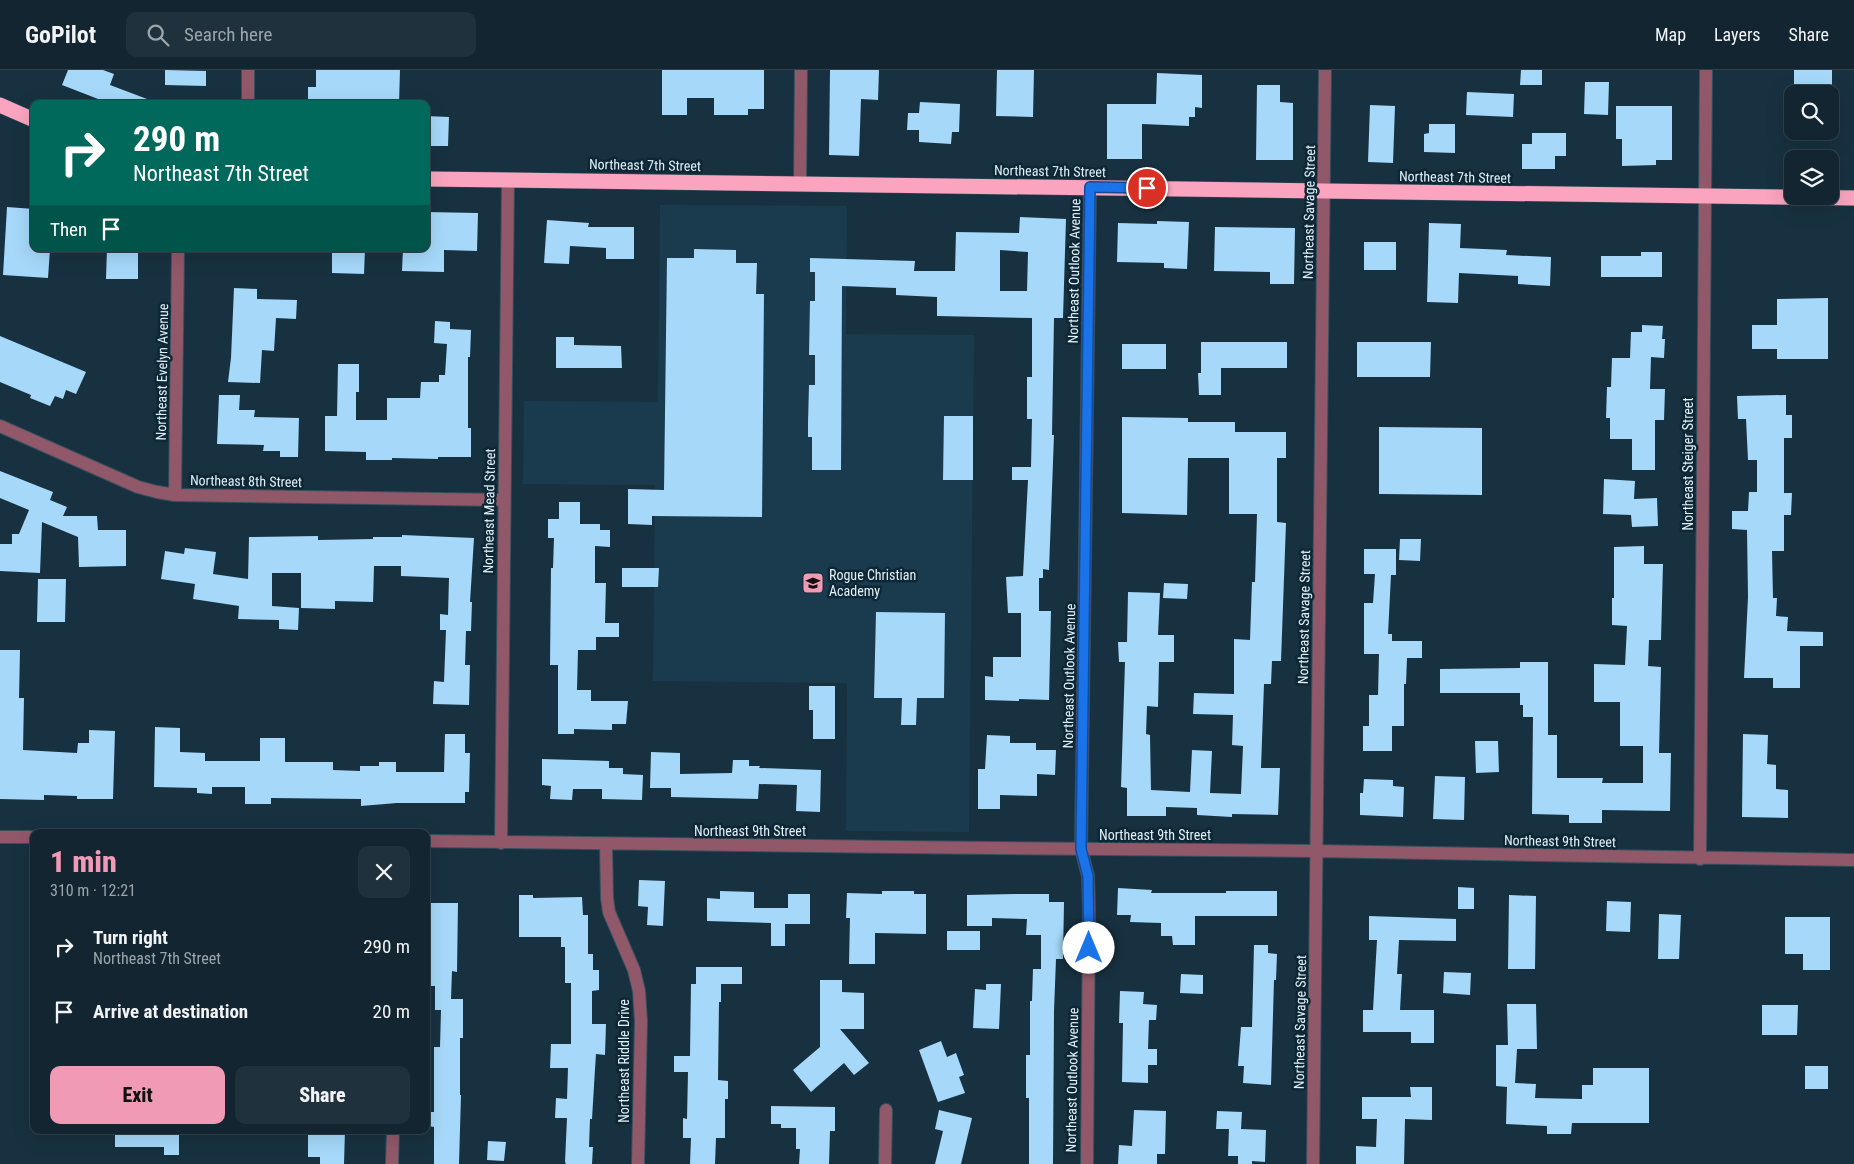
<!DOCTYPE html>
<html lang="en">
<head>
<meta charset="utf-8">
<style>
	body { margin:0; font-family:"Roboto Condensed",sans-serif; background:#1f313c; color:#f1f3f6; height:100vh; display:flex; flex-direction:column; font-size:19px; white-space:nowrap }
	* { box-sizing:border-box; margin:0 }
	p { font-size:16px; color:#9ca5ab }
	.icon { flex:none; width:28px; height:28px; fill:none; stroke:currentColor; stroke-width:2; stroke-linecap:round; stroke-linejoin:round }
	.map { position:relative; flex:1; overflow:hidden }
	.sheet { position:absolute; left:30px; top:759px; width:400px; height:305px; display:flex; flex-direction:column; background:#122530; border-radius:10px; box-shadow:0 5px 20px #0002,0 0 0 1px #31424c }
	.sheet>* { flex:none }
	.banner { position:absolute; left:30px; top:30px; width:400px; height:152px; border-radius:10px; box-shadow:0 5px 20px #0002,0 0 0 1px #31424c; background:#00695c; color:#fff; overflow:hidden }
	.controls { position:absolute; left:1784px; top:15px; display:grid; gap:10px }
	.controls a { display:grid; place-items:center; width:55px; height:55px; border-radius:10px; background:#122530; box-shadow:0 5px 20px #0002,0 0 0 1px #31424c; font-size:25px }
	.pin { position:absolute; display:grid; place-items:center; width:42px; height:42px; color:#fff; margin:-21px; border:2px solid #fff; border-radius:50%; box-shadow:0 1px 5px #0007 }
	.me { position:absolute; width:55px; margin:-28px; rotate:0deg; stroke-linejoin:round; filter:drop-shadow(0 0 4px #0008) }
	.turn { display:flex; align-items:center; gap:18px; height:105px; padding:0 20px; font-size:22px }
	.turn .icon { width:65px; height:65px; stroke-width:2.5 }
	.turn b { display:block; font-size:35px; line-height:42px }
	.then { display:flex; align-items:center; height:48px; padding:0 20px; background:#0003; gap:10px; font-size:19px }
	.round { display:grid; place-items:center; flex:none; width:52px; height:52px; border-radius:10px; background:#1f313c }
	.head { display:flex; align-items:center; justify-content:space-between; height:85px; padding:0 20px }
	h1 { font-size:30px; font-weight:800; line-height:38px; color:#f09ab5 }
	.primary-button { display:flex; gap:10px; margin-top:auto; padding:10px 20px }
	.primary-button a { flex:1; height:58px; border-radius:10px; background:#f09ab5; color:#111; font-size:20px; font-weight:800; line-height:58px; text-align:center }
	.primary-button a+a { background:#1f313c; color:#f1f3f6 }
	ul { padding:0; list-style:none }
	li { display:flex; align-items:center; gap:15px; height:65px; padding:0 20px }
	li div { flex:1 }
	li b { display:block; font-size:19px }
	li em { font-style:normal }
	header { display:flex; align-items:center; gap:30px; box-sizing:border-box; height:70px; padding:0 25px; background:#122530; border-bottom:1px solid #31424c }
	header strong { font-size:24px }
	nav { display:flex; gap:28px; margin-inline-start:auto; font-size:18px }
	.search { width:350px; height:45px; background:#1f313c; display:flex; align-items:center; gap:12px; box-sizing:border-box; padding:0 18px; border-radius:10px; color:#9ca5ab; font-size:19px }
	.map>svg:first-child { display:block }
	.built { fill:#1a3b4e }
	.building { fill:#a5d8f9; fill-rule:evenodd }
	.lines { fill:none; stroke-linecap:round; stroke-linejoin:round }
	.minor-casing { stroke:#38505e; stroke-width:14 }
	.highway-casing { stroke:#38505e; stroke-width:16 }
	.minor { stroke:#91586a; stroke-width:12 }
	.highway { stroke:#faa4bf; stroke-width:15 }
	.route-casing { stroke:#114b97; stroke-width:12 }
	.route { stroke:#1a73e8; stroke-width:9 }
	.labels { text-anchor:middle; stroke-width:5; stroke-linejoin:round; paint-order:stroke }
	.street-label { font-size:14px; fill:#e1f0fa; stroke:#0d2735 }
	.poi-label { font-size:14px; fill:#e1f0fa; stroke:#0d2735; text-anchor:start }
</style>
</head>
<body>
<header>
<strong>GoPilot</strong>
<div class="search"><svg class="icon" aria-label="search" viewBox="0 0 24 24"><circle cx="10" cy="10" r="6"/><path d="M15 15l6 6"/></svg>Search here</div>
<nav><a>Map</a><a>Layers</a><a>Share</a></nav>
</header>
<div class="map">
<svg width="1854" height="1094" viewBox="0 0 1854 1094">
	<rect width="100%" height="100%" fill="#183140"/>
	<path class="built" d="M660,135l187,1 -1,128 128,1 -5,497 -123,-1 1,-148 -194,-2 2,-196 -132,-1 1,-83 134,1z"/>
	<path class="building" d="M68,0h35l11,4 -4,11 45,17v2h-44l-49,-19z
		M165,0l41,1v15l-41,-1z
		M316,0h84l-1,34h-91v-17h8z
		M662,0h102v39h-16v6h-34v-17h-27v17h-25z
		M830,0h49l-1,30 -17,-1 -2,57 -30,-1z
		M997,0h37l-1,47 -37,-1z
		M1521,0h21v15h-22z
		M1794,0h38v24h-38z
		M1157,3l45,2v33l-7,-1v10h-6v9l-47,-2v35h-35v-55h49z
		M1585,12h24l-1,33 -24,-1z
		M1257,15h23v17l13,1v57h-37z
		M1467,22l47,2 -1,23 -47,-2z
		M920,32l40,2 -1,28h-7l-1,12 -32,-2v-12h-12l1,-17h11z
		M1370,35l25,1 -2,57 -25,-1z
		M1616,36h56v54h-16v5l-34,1v-27h-6z
		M426,46l23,1 -1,29h-22z
		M1429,54h26v29l-31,-1v-18l5,-1z
		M1532,63h34v23h-11v13h-33v-25h10z
		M7,137l27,2v40h16l-2,29 -45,-3z
		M426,142l52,1 -1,38 -33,-1v22l-42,-1 1,-22h23z
		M1020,147l46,2 -3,99h-9l-2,117h2l-5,135 -6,-1v9h-4v33h12l-2,89 -30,-1v2l-34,-1v-24l8,1v-20h28v-44h-13l-2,-36 17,-1 5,-96h-16v-13h19l1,-48h-5v-42h5v-59l-95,-2v-19l-41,-2v-7l-54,-2 -1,184h-29v-33h-4v-14l1,-38h6v-30h-6l1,-54h5v-29h-5v-14l105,3 -1,10h41l1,-39 63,1zM1000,180l28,2 -1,39h-27z
		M547,150l42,3 -1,4h46v32h-28v-11l-36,-2 -1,18 -25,-1z
		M1157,151l32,1 -2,47 -23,-1v-5l-47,-1 1,-39 39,1z
		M1429,153l32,1 -1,24 47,2 -1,5 45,2 -1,29 -32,-2v-8l-59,-3 -1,30 -31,-1z
		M1215,157l80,1 -1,56h-24v-12l-56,-1z
		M1364,172h32v28h-32z
		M107,179h31v30h-32z
		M332,179h33l-1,25 -32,-1z
		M694,179l42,1v13h21l-1,31h8l-2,223 -110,-1v9l-24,-1v-35l36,1 3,-232h27z
		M1641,182h21v25h-61v-21h40z
		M234,218l23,1v10l40,1 -1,19 -20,-1 -2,33 -12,-1 -2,33 -32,-1 3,-24z
		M1828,228v61h-51v-10h-25v-24h25v-26z
		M435,251l15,1v7l21,1 -1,27h-2v71h3v29h-33v2l-46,-1v2h-26v-8l-41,-1v-35h12l1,-52h21v28h-3v28h31v-22h33l1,-16h18v-7h6l2,-31 -13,-1z
		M1642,255l21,1 -1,13h3l-1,19 -13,-1 -1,32h15l-1,31h-9v50h-23v-31h-22v-21h-4l1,-31h4l1,-29h18l1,-26h11z
		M0,266l86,36 -10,22 -10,-4 -3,9 -8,-3 -5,10 -20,-8 1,-3 -31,-13z
		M556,267h18v8l47,1 1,22h-66z
		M1201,272h86v26h-66v27h-22l-1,-22h3z
		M1357,272h74l-1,35h-73z
		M1122,274h44v25h-44z
		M219,325h21l-1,15h16l-1,7 45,1 -1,39h-18v-6h-17l1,-6 -47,-1z
		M1786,325v20h6v23h-8v55h8l-1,22h-7v36h-12l1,47h4l-1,18 12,1 -1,14 36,1v14h-23v42h-27v-10h-29l4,-81 -1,-67 -15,-1v-18h16l1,-19h8v-32h-9l-2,-41h-8l-1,-23z
		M944,346h29v64h-30z
		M1122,347l66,1v4h47v10h51v26h-9v64l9,1 -5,138h-9l-1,23h-7l-3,84h19l-2,47 -46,-1v3l-35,-2v-7l-31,-1v9h-39v-28l-6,-1 4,-125h-6l-1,-20h9l1,-50 32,1 -2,42h16v27h-15l-1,45 -11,-1 -1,28 4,1 1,55 39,2 2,-42 20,1 -2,42 31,1 2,-48 -11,-1 1,-30 -40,-1 1,-21 40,1v-55l16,1 2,-58h3l2,-68h-28v-56h-41l-1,57 -65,-2z
		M1379,357l103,1v67l-103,-1z
		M0,401l53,21 -3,8 17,7 -4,9h34l1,14h28v36l-47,1 -1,-30 -36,-15 -2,51 -40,-2v-27h12v-10h7l10,-24 -29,-12z
		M1604,409l31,2 -1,18 23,-1 1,28 -26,1 -1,-12 -28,-1z
		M559,432h21v22h20v6h10v17l-15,-1v37h11l-1,40h14v14h-23v13h-18l-1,40h14v11h37l-2,23h-14v6l-38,-1v5h-16v-69h-8l1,-97h2l1,-30h-6v-19h11z
		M402,465l72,3 -4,64h2l-1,29h-5l-1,34h5l-1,40 -36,-1 1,-23 10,1 2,-52h-6v-16l8,1 1,-37 -48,-2v-10h-27l-1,36 -38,-1v8l-34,-1v-35h-29v33l27,2 -1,22 -19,-1v-9l-41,-1 1,-13 -46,-7 2,-15 -34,-5 4,-28 19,3 1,-6 31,4 -3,22 35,5 1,-42 69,-1v4l55,-1v-2h29z
		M1400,469h21l-1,22 -21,-1z
		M1644,476v18h19l-2,76h-12l-1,26 13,1 -2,86h12l-1,58 -68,-1v13h-33v-8l-37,-1 1,-97h-10v-12h-3v-12h-80v-24l80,-1v-6h28v73h9v43h46l-1,5h41v-37h-23v-44h-26v-38l31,1 2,-39 -15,-1v-27h2v-51z
		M1364,479h32v26h-5l-3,59h4v7h30v17h-15l-1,26h-2v42h-12v25h-29v-25h6v-31h9l1,-41h-15v-51h9l2,-29h-11z
		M622,498h37l-1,19h-36z
		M38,509h28l-1,43h-28z
		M1164,513l24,1 -1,15 -24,-1z
		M876,542l69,1 -1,85h-27l-1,27h-15l1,-27h-28z
		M0,580h20l-1,48h5l-1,52 54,3 1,-10h11v-13l26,1 -2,68h-36v-3l-33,-1v5l-44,-1z
		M809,616h26v53h-22v-29h-4z
		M155,657l25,1v24l25,1v8h55v-23h25v24h48v8l27,1v-5h19v-4h17v10h48l1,-38h20v19h5l-1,39h-4v11h-68l-36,3v-7l-90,-1v6h-26v-17h-33v7l-15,-1v-5l-43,-1z
		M1743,664l25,1 -1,29 9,1v24l12,1v28l-46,-1z
		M987,665l23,1v7h26v7h20l-1,25 -18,-1v22l-37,-1v14h-22v-40h7z
		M1475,671h23l1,31 -23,1z
		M651,682l29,1v21l52,-1 1,-13h16v6h11l-1,2 62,2 -1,42 -24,-1 1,-26 -38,-1 -1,15 -87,-2v-9h-21z
		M542,689l67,2v7h14v6l20,1 -1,25 -40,-1v-10h-29l-1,11 -22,-1 1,-13 -9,-1z
		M1435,706l30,1 -1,43 -31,-1z
		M1364,709l29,1v6l11,1 -1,30 -43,-2v-22h3z
		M639,810l26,1 -2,45 -16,-1 1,-18 -10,-1z
		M1458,817l16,1v21h-16z
		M1118,818l34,2 -1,3h75v-2h51v25h-82v29h-22l-1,-9h-11v-13l-31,-1 1,-7h-14z
		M720,821l34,1v16h34v-14h22v30h-25v22h-14v-23l-64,-2v-23l13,1z
		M882,821h32v3h12v40l-51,-1v31h-26l1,-46h-4l1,-25 35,1z
		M1014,824h35v8h15l-1,57h-7l-2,52 -1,153h-24v-66h-3v-43h4v-54h2l1,-32h8v-34h-15l1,-16 -35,-1v8h-25v-31z
		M519,825h14v3l49,-1 1,18h5v39h5v16h6v20l-7,1v33h14l-1,31 -9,-1 -1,15 -3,50h-2l-1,28h4l-1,17h-26l-1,-2 2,-44h-12l1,-20 11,1 1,-31h-18l1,-24h20v-61h-6v-36h-4v-10h-42z
		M1509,825l27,1 -1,73h-27z
		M1607,831l24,1 -1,30 -24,-1z
		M430,833h28l-1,69 -5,-1 -1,28h12v39h-3v57h1l-2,69h-25v-37l-5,-1 1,-14h4v-65h6l1,-37h-6v-24h-4v-22h-2z
		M1659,844l22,1 -2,44h-21z
		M1369,846l87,3v22l-57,-1 -2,34h5l-2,36h34v33h-23v-11h-48v-22h10l4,-70h-8z
		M1785,847h45v53h-27v-16h-18z
		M947,861h33v19h-33z
		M1254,875h14v8l9,1 -1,26h-2l-3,105 -28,-2 1,-17h-6l3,-39h11z
		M696,897h46v17h-21v18h-2l-1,78 10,1v18h-3v39h-9l-1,26h-25l1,-26h-8v-20l4,1 1,-47h-14v-16h16l1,-72h5z
		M1444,902l27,1 -1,22 -27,-2z
		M1181,904l22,1v19l-23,-1z
		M820,910h22v12l22,1v36h-24l29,34 -15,12 -10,-12 -33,29 -18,-22 27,-23z
		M986,914h15l-2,45 -26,-1 2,-39 11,1z
		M1120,921l24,1 -1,12 14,1 -1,15h-7l-1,29h9v16h-9v18l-26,-1 1,-59h-4z
		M1507,934h29l1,45h-20l-2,34 21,1 -1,14 47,1v-14h11v-17h56v55h-77l-1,11h-24v-8l-41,-2 1,-37 -11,-1v-41h12z
		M1762,935h36l-1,30h-35z
		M941,971l6,16 9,-4 8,22 -5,2 6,16 -27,9 -19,-52z
		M1805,996h23v23h-23z
		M1410,1017h22v33l-27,-1 -1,45h-48v-18l20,1 1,-28h-15v-22h49z
		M771,1036l64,1v24h-5l-1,33h-30l1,-15h-4v-21h-15v-4h-10z
		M939,1040l33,8 -11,46h-26l8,-33 -8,-2z
		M1134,1040l32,1 -1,43h-8v10h-39l1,-19 13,1z
		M1217,1041l25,1 -1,17 25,1 -1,32 -13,-1v3h-14v-8h-10l1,-27h-13z
		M115,1060h64v25h-15v-8h-49z
		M308,1060h37l-1,34h-24v-7h-12z
		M488,1071l18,1 -2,19 -17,-1z"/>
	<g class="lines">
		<g class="minor-casing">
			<path id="minor" d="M248,34v-34
				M800,113l1,-113
				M0,356l138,61 19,5 18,3 329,5
				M175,425l3,-246
				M0,767h34
				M426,771c297,6 593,6 890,10 179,3 359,7 538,9
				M501,773l7,-664
				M606,775l1,53 2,14 25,58 5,21 2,30 -3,143
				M1700,789l6,-789
				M392,1094l1,-34
				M885,1094l1,-54
				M1087,1094l2,-255 -1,-33 -7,-27 9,-662
				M1313,1094l12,-1094"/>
		</g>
		<g class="highway-casing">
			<path id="highway" d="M0,35l34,15
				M426,109l1428,19"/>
		</g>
		<use href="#minor" class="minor"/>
		<use href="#highway" class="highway"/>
	</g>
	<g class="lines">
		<g class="route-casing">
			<path id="route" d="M1089,878l-1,-72 -7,-27 9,-662 57,1"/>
		</g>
		<use href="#route" class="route"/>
	</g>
	<defs>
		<g id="school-square" transform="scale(1.125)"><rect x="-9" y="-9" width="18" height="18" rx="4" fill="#f09ab5" stroke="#0d2735"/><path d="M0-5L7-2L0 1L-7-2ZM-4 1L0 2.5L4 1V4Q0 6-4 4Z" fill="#111"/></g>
	</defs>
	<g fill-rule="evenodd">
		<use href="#school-square" x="813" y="513"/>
	</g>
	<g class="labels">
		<g class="street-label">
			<text transform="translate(645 95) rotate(1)" y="5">Northeast 7th Street</text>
			<text transform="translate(1050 101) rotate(1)" y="5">Northeast 7th Street</text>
			<text transform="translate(1455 107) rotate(1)" y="5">Northeast 7th Street</text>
			<text transform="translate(1309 142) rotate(-89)" y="5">Northeast Savage Street</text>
			<text transform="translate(1074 201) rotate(-89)" y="5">Northeast Outlook Avenue</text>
			<text transform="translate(162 302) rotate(-89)" y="5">Northeast Evelyn Avenue</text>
			<text transform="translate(1688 394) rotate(-90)" y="5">Northeast Steiger Street</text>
			<text transform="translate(246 411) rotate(1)" y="5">Northeast 8th Street</text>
			<text transform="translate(489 441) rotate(-89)" y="5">Northeast Mead Street</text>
			<text transform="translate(1304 547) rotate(-89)" y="5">Northeast Savage Street</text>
			<text transform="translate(1069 606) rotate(-89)" y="5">Northeast Outlook Avenue</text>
			<text x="750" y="766">Northeast 9th Street</text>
			<text x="1155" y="770">Northeast 9th Street</text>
			<text transform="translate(1560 771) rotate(1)" y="5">Northeast 9th Street</text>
			<text transform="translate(1300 952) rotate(-89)" y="5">Northeast Savage Street</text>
			<text transform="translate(624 991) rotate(-90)" y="5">Northeast Riddle Drive</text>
			<text transform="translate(1072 1010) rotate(-89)" y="5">Northeast Outlook Avenue</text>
		</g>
		<g class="poi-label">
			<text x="829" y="510">Rogue Christian<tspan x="829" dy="16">Academy</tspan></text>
		</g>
	</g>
</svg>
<div class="controls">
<a><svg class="icon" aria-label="search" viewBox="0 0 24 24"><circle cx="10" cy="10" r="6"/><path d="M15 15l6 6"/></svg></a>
<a><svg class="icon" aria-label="layers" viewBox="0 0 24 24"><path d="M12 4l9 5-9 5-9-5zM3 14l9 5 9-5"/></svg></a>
</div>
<div class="pin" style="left:1147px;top:118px;background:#d93025"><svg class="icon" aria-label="arrive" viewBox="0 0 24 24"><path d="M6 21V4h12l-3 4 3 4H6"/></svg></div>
<svg class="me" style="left:1089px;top:878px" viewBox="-20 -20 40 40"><circle r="19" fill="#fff"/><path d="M0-13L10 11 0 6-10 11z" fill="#1a73e8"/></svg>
<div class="banner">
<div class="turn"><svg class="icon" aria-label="right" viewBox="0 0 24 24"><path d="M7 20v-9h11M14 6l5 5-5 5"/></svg><div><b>290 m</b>Northeast 7th Street</div></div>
<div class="then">Then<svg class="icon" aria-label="arrive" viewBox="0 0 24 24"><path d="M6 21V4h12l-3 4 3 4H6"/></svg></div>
</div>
<section class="sheet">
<div class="head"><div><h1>1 min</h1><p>310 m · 12:21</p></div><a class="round"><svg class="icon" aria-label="close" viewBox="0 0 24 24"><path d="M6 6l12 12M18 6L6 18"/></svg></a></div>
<ul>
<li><svg class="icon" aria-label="right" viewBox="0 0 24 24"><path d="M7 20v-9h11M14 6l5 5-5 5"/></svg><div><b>Turn right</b><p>Northeast 7th Street</p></div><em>290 m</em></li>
<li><svg class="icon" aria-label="arrive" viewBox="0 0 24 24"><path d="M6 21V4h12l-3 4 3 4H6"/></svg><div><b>Arrive at destination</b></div><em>20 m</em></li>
</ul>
<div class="primary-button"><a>Exit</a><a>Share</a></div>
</section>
</div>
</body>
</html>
